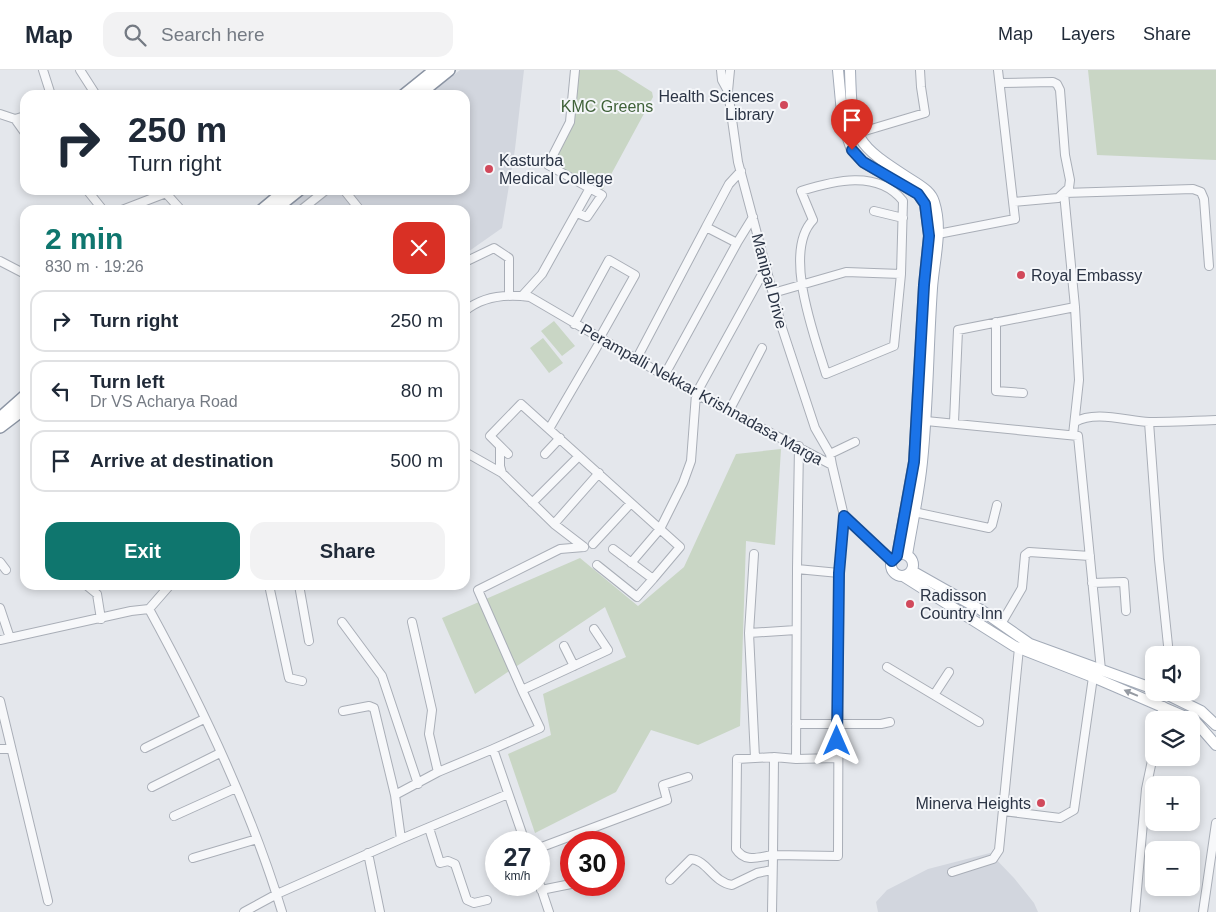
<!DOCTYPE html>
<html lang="en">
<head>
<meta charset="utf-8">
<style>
	body { margin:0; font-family:Helvetica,sans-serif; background:#f2f2f3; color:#1f2937; height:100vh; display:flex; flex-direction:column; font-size:19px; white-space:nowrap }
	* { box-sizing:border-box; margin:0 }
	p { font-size:16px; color:#747a83 }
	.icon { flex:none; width:28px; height:28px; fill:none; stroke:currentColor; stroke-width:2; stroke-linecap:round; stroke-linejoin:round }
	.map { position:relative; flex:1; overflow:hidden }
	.drawer { position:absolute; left:20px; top:135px; width:450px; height:385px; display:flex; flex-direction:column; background:#fff; border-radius:15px; box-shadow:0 2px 8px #0003 }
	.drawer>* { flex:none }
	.banner { position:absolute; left:20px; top:20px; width:450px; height:105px; border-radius:15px; box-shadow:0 2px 8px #0003; background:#fff; color:#1f2937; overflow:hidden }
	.tools { position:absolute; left:1145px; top:576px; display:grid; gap:10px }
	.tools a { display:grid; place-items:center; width:55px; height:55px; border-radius:10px; background:#fff; box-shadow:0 2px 8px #0003; font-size:25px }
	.speed { position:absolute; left:485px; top:761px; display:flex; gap:10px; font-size:25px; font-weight:700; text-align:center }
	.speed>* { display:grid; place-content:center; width:65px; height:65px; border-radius:50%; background:#fff; box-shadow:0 2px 8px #0003; line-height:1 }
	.speed small { font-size:12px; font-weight:400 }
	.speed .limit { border:8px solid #d22; background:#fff; color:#111 }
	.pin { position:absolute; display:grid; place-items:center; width:42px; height:42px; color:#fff; margin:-51px -21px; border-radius:50% 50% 50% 0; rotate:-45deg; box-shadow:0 0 5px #0007 }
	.pin .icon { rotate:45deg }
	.me { position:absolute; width:55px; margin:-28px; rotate:0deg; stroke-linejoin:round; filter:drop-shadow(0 0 4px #0008) }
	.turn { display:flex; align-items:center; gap:18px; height:105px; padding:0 25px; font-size:22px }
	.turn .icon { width:65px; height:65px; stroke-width:2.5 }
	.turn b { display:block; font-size:35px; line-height:42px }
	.round { display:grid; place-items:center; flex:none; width:52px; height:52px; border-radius:15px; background:#f2f2f3 }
	.head { display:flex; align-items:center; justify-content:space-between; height:85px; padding:0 25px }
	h1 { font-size:30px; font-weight:800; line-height:38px; color:#0f766e }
	.cta { display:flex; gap:10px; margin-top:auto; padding:10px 25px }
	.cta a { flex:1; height:58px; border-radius:15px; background:#0f766e; color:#fff; font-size:20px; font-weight:800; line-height:58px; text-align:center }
	.cta a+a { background:#f2f2f3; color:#1f2937 }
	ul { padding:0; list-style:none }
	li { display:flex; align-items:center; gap:15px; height:62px; margin:0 10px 8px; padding:0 15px; border:2px solid #e0e1e3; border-radius:15px }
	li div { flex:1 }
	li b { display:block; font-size:19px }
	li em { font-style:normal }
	header { display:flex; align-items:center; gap:30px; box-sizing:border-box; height:70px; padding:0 25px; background:#fff; border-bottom:1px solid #e0e1e3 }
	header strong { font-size:24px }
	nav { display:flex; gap:28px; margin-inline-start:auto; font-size:18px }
	.search { width:350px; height:45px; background:#f2f2f3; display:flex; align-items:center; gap:12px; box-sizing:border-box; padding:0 18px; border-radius:15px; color:#747a83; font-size:19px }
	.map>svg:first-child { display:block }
	.built { fill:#d2d6de }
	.green { fill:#c9d6c5 }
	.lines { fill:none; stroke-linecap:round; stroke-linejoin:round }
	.minor-casing { stroke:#a9aeb7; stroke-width:10 }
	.major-casing { stroke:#a3abb8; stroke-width:12 }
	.highway-casing { stroke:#8b94a3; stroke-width:14 }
	.minor { stroke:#f7f8fa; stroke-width:8 }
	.major { stroke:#fff; stroke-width:10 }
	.highway { stroke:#fff; stroke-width:11 }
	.oneway { fill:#959aa2 }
	.route-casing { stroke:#114b97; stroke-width:12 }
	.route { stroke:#1a73e8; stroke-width:9 }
	.poi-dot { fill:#d1495b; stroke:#f4f6f9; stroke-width:2 }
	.labels { text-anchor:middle; stroke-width:4; stroke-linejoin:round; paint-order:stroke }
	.poi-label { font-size:16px; fill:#2b3445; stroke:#f4f6f9; text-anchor:start }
	.park-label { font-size:16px; fill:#3f6138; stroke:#f4f6f9 }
	.street-label { font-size:16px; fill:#2b3445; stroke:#f4f6f9 }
</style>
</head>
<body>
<header>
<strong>Map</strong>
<div class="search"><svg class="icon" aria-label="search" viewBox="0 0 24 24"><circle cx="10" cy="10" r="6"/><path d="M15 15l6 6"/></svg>Search here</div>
<nav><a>Map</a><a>Layers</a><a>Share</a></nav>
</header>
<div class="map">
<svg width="1216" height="842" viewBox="0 0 1216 842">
	<rect width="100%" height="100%" fill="#e4e7ec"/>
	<path class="built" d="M460,0h64l-9,79 -13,79 -37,26v-44h-182l22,-20h160v-95h-36z
		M990,783l24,25 20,25 4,9h-160l-2,-10 11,-12 41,-21z"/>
	<path class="green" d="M574,0h43l35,22 1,5 -52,96 -52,-29 21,-41z
		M1088,0h128v90l-119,-5z
		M554,251l21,25 -13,10 -21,-25z
		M543,268l20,25 -14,10 -19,-25z
		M781,379l-6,96 -29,-4 -6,185 -42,19 -47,-15 -35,62 -81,41 -27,-79 43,-19 -8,-41 83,-37 -21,-50 -130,87 -33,-76 138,-60 58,48 46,-39 52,-113z"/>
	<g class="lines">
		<g class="minor-casing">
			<path id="minor" d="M43,0l8,25
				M80,0l16,25
				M575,0l-5,52 -22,43 54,30 -15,22 -10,-4
				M721,0l1,10 6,11
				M730,0l-2,21 10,71 44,166 33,100 15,26 2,11
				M1001,13l52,-1 4,2 3,6 5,65 5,25 -1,8 -11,10 -44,4
				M0,44l15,5 10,14
				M15,49l10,-3
				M858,63l67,-20 -4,-26 -1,-17
				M87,120l16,20
				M344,120l16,20
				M164,121l17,19
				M122,140l44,-17
				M301,140l25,-20
				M874,141l29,7
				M706,157l23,-43 12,-13
				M938,164l77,-15 -17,-149
				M737,173l16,-26
				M0,191l25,13
				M465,192l29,-14 15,10v38
				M773,223l73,-21 55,2 2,-73c-25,-32 -70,-20 -102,-10l12,29c-31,32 2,117 13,154l68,-28 7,-72
				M522,226l20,-22 48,-86
				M1075,237l-11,-114 129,-4 8,3 3,7 5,67
				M465,241c18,-15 42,-17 65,-14l166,97 136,71 12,51 48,45
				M996,252v69l27,2
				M574,254l35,-64 26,15 -36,64
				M636,290l70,-133 31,16 -73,133
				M729,341l33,-63
				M926,351l152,15 23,234
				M954,352l4,-92 117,-23 4,73 -6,55
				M1075,352c20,-12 52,-1 74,0 22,0 45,-1 67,-2
				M1149,352l10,137 10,96
				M549,359l52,-89
				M500,378v18l2,7 52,51 30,23
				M465,382l37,21
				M508,384l-18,-18 31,-32 159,143 -27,32 -40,-30
				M545,384l15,-16
				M830,384l25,-12
				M532,433l47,-47
				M914,442l75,16 3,-3 5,-20
				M554,454l45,-51
				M593,474l38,-41
				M754,484l-5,79 47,-3
				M0,492l6,8
				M631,493l29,-34 23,-46 8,-22 5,-67 70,-127
				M597,495l40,32 16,-18
				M797,499l2,-123
				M1092,513l32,-1 2,29
				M86,515l11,9 4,25
				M269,515l20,93 13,3
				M299,515l10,56
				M0,538l10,30
				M149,539l21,-24
				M342,552l40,54 36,108
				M412,552l20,88 -3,24 9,38 55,-23 32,93
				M1001,554l21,-36 3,-33 4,-3 61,4
				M749,563l6,125
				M0,570l131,-29 18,-2c52,95 102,200 133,303
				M564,576l10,20
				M887,597l92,55
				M522,620l-44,-100 82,-41 24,-2
				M934,625l15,-23
				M0,631l48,200
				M343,641l26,-5 5,2 21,87
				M1160,650l3,-14
				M796,654h85l9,-2
				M145,678l59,-29
				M0,679h11
				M493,679l47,-21 -18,-38 86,-40 -14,-21
				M774,687l22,2 1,-190 42,4
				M796,689l41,-1
				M152,717l68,-34
				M1003,741l57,7 14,-8 19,-133
				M174,746l62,-28
				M429,758l11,35 8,-2 7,3 12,36 7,3 13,-3
				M401,769l107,-45
				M539,778l128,-48 -4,-15 25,-8
				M368,783l12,59
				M193,788l64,-19
				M952,802l41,-13 6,-9 20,-202
				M670,810l21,-21c16,1 22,23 41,26l25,-12 15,-3
				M539,812l10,30
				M541,820l30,-6
				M244,842l33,-18 124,-55 -6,-44 43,-23
				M772,842l1,-57c-15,2 -28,8 -37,-6l1,-90 37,-2 -1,98 65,1 1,-283 5,-57
				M1135,842l11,-123 8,-38
				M1203,842l13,-89"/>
		</g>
		<g class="major-casing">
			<path id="major" d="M838,0l5,54 9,26 11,12 55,32 7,10 4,31 -5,50 -10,176 -17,95
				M850,0c2,71 4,73 63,111 9,6 18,11 21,21 9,28 0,58 -2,86 -4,58 -4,116 -10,174 -3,31 -10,62 -15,93
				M891 495a11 11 0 1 1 22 0a11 11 0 1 1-22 0Z
				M912,501l69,39 49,34 124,45
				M903,506l111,70 79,31 102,44 21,24
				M1162,622l39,19 15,14"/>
		</g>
		<g class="highway-casing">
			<path id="highway" d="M404,25l31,-25
				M418,25l31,-25
				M262,140l24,-20
				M274,140l25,-20
				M0,348l25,-22
				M0,357l25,-19"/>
		</g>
		<use href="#minor" class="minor"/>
		<use href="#major" class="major"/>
		<use href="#highway" class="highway"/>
	</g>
	<defs><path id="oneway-solid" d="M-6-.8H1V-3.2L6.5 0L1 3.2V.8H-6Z" transform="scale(1.25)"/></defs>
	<use class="oneway" href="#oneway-solid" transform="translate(1131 623) rotate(-157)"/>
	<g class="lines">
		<g class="route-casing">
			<path id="route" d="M837,671l2,-168 5,-57 48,45 5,-5 17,-94 10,-177 5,-49 -4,-32 -7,-10 -55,-32 -11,-12"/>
		</g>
		<use href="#route" class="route"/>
	</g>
	<g class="poi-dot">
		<circle cx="784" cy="35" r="5"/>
		<circle cx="489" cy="99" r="5"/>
		<circle cx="1021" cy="205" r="5"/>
		<circle cx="910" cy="534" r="5"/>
		<circle cx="1041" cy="733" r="5"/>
	</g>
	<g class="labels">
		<g class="poi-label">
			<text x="774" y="32" text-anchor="end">Health Sciences<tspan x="774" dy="18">Library</tspan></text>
			<text x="499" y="96">Kasturba<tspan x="499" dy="18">Medical College</tspan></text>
			<text x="1031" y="211">Royal Embassy</text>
			<text x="920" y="531">Radisson<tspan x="920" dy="18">Country Inn</tspan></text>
			<text x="1031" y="739" text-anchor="end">Minerva Heights</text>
		</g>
		<g class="park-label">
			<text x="607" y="42">KMC Greens</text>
		</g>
		<g class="street-label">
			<text transform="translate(770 211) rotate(75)" y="6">Manipal Drive</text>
			<text transform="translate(702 324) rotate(29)" y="6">Perampalli Nekkar Krishnadasa Marga</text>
		</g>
	</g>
</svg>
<div class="tools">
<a><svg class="icon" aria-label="sound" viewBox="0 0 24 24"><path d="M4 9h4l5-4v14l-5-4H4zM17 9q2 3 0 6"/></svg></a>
<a><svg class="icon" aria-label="layers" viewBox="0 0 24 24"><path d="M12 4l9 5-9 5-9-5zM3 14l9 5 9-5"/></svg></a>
<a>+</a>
<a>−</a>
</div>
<div class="speed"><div>27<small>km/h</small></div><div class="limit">30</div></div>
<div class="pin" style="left:852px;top:80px;background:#d93025"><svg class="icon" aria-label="arrive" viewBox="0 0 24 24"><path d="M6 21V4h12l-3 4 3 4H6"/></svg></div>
<svg class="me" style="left:837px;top:671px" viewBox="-20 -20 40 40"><path d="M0-17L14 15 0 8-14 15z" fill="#1a73e8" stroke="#fff" stroke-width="4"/></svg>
<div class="banner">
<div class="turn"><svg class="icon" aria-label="right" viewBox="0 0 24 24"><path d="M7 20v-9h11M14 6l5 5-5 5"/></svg><div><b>250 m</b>Turn right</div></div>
</div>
<section class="drawer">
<div class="head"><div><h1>2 min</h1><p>830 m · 19:26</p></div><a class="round" style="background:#d93025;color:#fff"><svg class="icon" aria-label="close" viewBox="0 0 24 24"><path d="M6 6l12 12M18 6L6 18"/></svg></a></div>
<ul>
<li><svg class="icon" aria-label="right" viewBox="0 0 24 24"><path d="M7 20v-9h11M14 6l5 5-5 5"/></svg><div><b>Turn right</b></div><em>250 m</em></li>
<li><svg class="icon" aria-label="left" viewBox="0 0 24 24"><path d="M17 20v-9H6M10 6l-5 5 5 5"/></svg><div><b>Turn left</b><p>Dr VS Acharya Road</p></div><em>80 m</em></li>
<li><svg class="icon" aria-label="arrive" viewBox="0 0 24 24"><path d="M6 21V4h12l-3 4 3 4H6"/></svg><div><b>Arrive at destination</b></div><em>500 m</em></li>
</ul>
<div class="cta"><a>Exit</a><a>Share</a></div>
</section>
</div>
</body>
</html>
